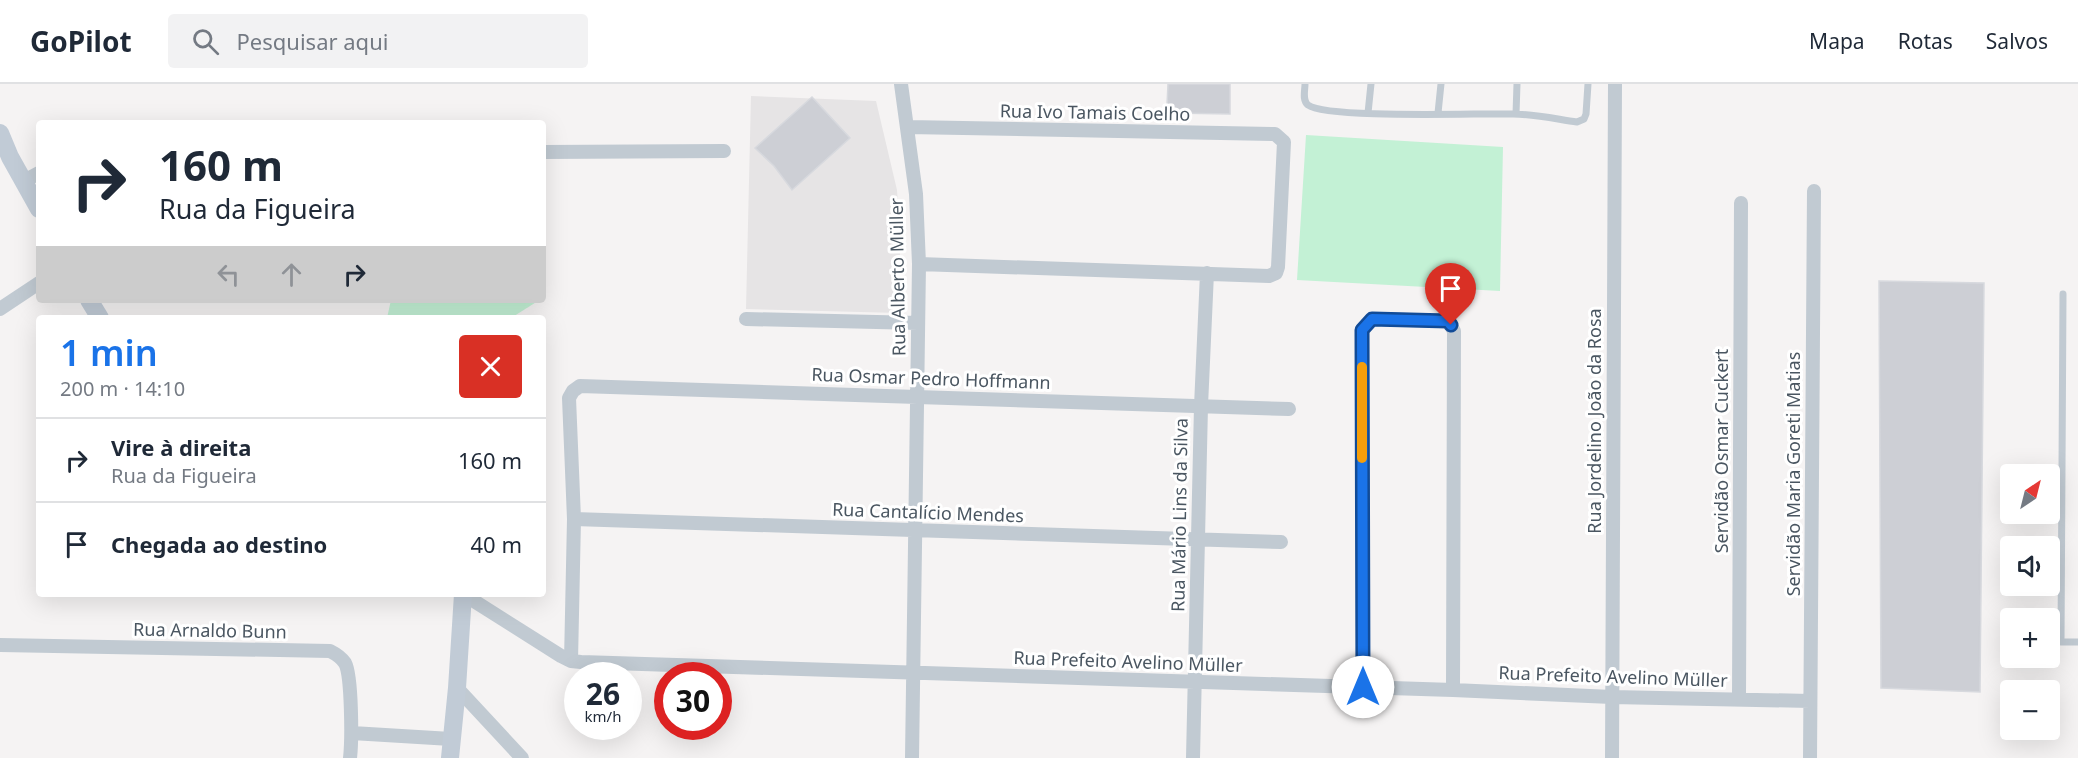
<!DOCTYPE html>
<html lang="pt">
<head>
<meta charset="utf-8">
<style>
	body { margin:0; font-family:"Noto Sans",sans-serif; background:#f2f2f3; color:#1f2937; height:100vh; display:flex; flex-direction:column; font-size:22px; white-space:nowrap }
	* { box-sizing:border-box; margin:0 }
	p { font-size:20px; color:#747a83 }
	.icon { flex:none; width:33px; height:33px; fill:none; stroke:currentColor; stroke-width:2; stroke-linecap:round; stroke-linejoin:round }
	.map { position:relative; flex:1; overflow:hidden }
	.drawer { position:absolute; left:36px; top:231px; width:510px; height:282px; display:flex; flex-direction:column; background:#fff; border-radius:6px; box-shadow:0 6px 24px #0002 }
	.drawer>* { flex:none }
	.top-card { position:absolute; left:36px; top:36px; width:510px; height:183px; border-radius:6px; box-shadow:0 6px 24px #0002; background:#fff; color:#1f2937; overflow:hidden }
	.needle { width:39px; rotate:35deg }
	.controls { position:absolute; left:2000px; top:380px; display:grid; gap:12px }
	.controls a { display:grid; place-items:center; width:60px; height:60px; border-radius:6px; background:#fff; box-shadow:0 6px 24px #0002; font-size:30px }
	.speed { position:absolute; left:564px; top:578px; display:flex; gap:12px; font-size:30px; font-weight:700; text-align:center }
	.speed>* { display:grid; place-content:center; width:78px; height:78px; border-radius:50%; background:#fff; box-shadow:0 6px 24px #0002; line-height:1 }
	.speed small { font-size:15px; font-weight:400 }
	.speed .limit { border:9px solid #d22; background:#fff; color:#111 }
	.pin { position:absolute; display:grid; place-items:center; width:51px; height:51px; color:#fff; margin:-62px -26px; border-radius:50% 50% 50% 0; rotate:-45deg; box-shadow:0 0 6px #0007 }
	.pin .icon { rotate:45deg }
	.me { position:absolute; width:66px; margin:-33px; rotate:0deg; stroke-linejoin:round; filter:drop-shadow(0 0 4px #0008) }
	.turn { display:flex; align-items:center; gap:21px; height:126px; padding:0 24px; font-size:27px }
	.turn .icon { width:78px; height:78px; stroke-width:2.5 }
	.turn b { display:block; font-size:42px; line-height:51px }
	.lanes { display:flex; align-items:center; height:57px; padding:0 24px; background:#0003; justify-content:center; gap:30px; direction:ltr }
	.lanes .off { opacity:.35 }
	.round { display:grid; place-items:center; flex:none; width:63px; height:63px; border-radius:6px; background:#f2f2f3 }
	.overview { display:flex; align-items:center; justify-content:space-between; height:102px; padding:0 24px }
	h1 { font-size:36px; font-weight:600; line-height:45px; color:#1a73e8 }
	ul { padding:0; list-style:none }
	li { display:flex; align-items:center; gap:18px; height:84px; padding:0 24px; border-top:2px solid #e0e1e3 }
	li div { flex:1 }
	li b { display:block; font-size:22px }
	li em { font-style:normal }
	header { display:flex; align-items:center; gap:36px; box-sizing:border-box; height:84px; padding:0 30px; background:#fff; border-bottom:2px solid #e0e1e3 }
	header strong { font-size:28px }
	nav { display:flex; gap:33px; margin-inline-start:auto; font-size:21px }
	.search { width:420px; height:54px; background:#f2f2f3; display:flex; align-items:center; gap:15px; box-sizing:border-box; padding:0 21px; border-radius:6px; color:#747a83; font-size:22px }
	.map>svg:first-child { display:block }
	.education { fill:#e6e4e5 }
	.green { fill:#c3f1d5 }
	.building { fill:#cdcfd5; stroke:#d7d9de; stroke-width:1.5 }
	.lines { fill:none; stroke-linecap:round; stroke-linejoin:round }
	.service { stroke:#c1cad2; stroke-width:7 }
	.minor { stroke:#c1cad2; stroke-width:14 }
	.secondary { stroke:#c1cbd6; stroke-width:18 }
	.route-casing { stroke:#114b97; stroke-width:15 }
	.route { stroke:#1a73e8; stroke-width:10 }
	.slow { stroke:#f59e0b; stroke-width:10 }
	.labels { text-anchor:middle; stroke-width:6; stroke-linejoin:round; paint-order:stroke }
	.street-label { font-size:18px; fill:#4a5661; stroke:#fff }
</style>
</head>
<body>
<header>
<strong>GoPilot</strong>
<div class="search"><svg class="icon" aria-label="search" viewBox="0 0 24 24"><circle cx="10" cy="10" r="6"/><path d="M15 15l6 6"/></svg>Pesquisar aqui</div>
<nav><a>Mapa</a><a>Rotas</a><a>Salvos</a></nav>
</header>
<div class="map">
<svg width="2078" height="674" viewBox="0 0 2078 674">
	<rect width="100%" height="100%" fill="#f5f3f3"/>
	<path class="education" d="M751,12l125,5 21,89 3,43v80l-154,-4z"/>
	<path class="green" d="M1306,51l197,12 -3,144 -203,-11z
		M391,216h147v1l-27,17h-124z"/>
	<path class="building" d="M1168,0h62v30l-58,-1 -5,-8z
		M812,13l38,41 -58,52 -18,-24 -19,-18z
		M1879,197l105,2 -4,409 -99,-4z"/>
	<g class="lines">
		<path class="service" d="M1305,0c0,7 -3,16 3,21 18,14 173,8 205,9 21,0 43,5 64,8l7,-3 2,-5 2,-30
			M1368,29l3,-29
			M1438,29l3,-29
			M1516,30l1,-30
			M2063,210l-2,348h17"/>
		<path class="minor" d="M901,0l15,110 3,70 -7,494
			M908,43l367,7 9,8 -6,125 -2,6 -7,3 -350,-12
			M543,68l181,-1
			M24,97l15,-8
			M0,225l39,-26
			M746,235l172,4
			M574,435l707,23
			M463,510l98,62 10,5 10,1 872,28 159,7 198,4
			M0,561l330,6c6,3 11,6 15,12 7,13 7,78 5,95
			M571,577l3,-142 -5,-121 4,-7 7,-5 709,23
			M1363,603l-1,-357 10,-11 76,2 6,10 -1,359
			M457,604l65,70
			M1739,615l2,-496
			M352,649l99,6
			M1193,674l8,-352 6,-133
			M1612,674l3,-674
			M1810,674l4,-567"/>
		<path class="secondary" d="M0,49l10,24 29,52
			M89,216l11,18
			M450,674l7,-70 6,-94"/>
	</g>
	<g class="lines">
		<g class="route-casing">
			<path id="route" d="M1363,603l-1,-357 10,-11 76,2 3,4"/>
		</g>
		<use href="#route" class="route"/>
		<path class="slow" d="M1362,283v91"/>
	</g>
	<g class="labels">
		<g class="street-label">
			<text transform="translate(1095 29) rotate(1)" y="6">Rua Ivo Tamais Coelho</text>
			<text transform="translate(898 193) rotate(-91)" y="6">Rua Alberto Müller</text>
			<text transform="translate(931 295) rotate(2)" y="6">Rua Osmar Pedro Hoffmann</text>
			<text transform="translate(1595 337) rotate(-90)" y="6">Rua Jordelino João da Rosa</text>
			<text transform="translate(1722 367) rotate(-90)" y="6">Servidão Osmar Cuckert</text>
			<text transform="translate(1794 390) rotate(-90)" y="6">Servidão Maria Goreti Matias</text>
			<text transform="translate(928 429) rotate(2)" y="6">Rua Cantalício Mendes</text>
			<text transform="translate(1180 431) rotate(-89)" y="6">Rua Mário Lins da Silva</text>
			<text transform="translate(210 547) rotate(1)" y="6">Rua Arnaldo Bunn</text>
			<text transform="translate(1128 578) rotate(2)" y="6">Rua Prefeito Avelino Müller</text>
			<text transform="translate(1613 593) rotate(2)" y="6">Rua Prefeito Avelino Müller</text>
		</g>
	</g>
</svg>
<div class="controls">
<a><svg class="needle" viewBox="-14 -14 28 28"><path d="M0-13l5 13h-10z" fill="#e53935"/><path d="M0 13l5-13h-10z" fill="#747a83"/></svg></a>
<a><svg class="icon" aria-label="sound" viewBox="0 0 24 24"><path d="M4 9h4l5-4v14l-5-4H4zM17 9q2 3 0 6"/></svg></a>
<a>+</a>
<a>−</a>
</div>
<div class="speed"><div>26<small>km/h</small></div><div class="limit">30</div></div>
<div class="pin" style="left:1451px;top:241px;background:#d93025"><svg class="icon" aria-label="arrive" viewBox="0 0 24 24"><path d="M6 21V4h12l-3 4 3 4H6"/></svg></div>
<svg class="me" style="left:1363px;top:603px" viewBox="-20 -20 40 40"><circle r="19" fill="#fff"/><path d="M0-13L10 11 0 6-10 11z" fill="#1a73e8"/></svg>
<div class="top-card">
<div class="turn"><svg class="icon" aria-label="right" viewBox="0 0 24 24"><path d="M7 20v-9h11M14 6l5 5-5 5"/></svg><div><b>160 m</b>Rua da Figueira</div></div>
<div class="lanes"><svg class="icon off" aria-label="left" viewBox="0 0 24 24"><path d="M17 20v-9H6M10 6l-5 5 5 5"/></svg><svg class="icon off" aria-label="ahead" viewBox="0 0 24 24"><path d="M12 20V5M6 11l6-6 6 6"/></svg><svg class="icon" aria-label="right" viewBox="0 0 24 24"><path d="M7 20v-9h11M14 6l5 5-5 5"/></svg></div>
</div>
<section class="drawer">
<div class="overview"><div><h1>1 min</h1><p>200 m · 14:10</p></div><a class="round" style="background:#d93025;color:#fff"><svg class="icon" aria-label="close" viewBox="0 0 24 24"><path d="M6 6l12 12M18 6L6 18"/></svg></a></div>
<ul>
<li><svg class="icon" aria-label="right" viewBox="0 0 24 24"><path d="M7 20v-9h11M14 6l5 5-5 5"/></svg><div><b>Vire à direita</b><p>Rua da Figueira</p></div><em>160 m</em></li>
<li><svg class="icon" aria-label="arrive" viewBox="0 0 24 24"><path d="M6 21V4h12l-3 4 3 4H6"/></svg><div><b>Chegada ao destino</b></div><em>40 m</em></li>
</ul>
</section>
</div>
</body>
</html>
